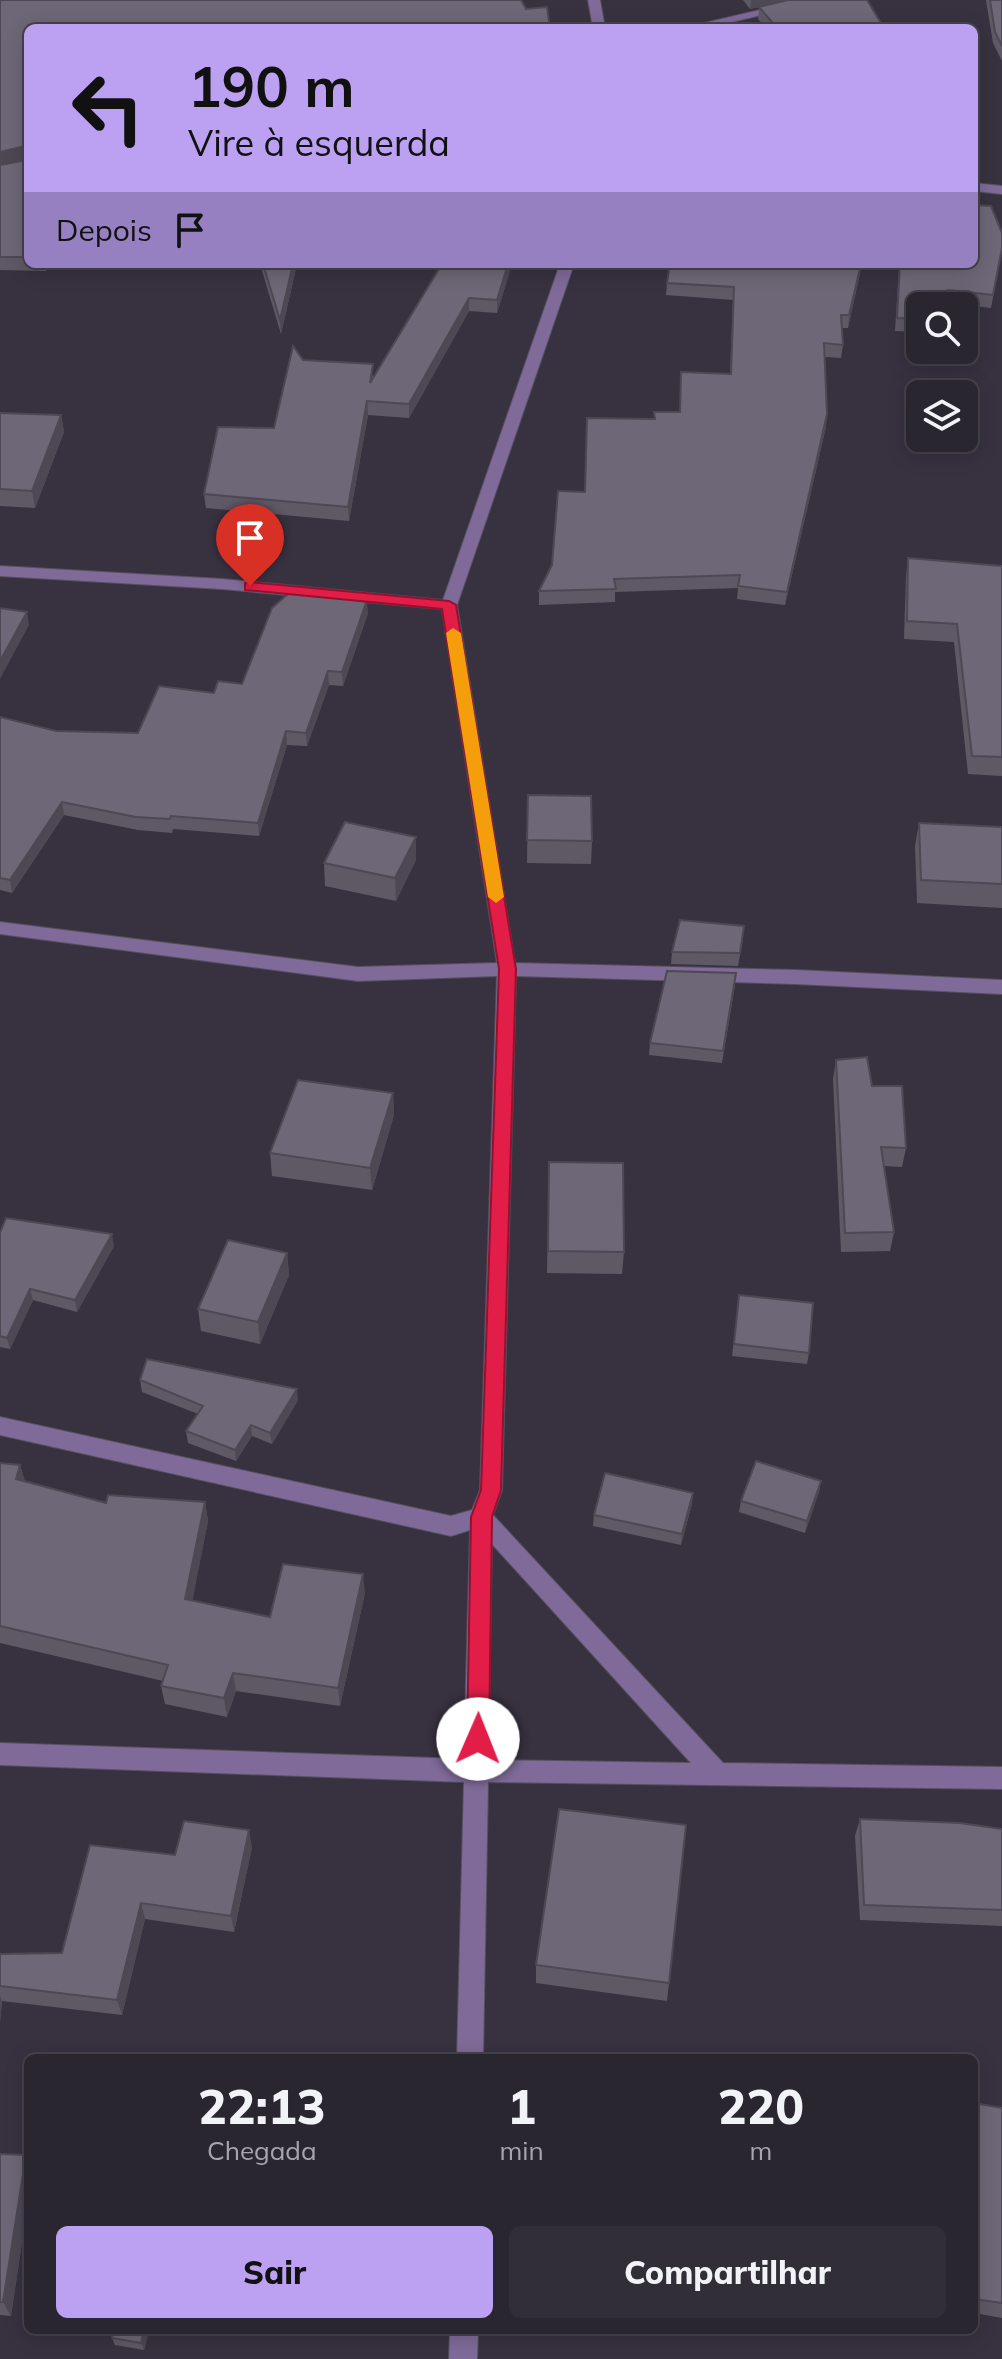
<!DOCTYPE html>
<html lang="pt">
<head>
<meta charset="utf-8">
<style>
	body { margin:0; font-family:Mulish,sans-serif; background:#322e38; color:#f1f3f6; height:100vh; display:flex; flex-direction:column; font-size:30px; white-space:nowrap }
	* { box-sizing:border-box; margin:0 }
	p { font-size:26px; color:#a5a5ab }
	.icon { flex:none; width:44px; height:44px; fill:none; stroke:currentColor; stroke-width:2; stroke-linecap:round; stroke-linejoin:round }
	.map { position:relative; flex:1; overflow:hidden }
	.details { position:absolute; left:24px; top:2054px; width:954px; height:280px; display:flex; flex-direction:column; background:#2a2630; border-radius:12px; box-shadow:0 4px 20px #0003,0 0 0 2px #46434c }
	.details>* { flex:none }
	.banner { position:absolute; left:24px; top:24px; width:954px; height:244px; border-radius:12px; box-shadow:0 4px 20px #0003,0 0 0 2px #46434c; background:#bca0f2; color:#111; overflow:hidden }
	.controls { position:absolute; left:906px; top:292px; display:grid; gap:16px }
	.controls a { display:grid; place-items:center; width:72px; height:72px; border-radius:12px; background:#2a2630; box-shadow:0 4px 20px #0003,0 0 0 2px #46434c; font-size:40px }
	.pin { position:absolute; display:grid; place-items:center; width:68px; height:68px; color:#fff; margin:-82px -34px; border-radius:50% 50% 50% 0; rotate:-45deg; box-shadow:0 0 8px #0007 }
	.pin .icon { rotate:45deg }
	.me { position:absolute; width:88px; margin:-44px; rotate:1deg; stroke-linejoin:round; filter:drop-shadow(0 0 6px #0008) }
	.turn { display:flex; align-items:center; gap:28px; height:168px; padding:0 32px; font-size:36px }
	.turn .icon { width:104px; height:104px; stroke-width:2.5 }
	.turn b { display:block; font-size:56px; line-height:68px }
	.then { display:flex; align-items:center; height:76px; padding:0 32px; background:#0003; gap:16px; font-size:30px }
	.eta { display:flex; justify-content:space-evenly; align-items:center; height:136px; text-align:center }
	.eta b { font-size:48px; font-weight:800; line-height:56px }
	.action { display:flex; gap:16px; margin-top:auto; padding:16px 32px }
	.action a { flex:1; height:92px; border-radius:12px; background:#bca0f2; color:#111; font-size:32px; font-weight:800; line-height:92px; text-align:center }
	.action a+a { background:#322e38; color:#f1f3f6 }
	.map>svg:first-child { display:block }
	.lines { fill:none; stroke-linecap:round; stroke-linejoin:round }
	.street-casing { stroke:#56515e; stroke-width:2 }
	.street { fill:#806a99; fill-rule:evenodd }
	.wall { fill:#5f5966 }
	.shaded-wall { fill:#4d4853 }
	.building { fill:#6e6777; stroke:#4d4853; stroke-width:2 }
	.route { fill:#e11d48; stroke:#92132f; stroke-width:2 }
	.slow { fill:#f59e0b }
</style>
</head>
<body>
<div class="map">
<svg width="1002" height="2359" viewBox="0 0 1002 2359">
	<rect width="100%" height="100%" fill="#383240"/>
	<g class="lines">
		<g class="street-casing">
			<path id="street" d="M588,0h12l5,28h-12z
				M803,0h23l-120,28h-23z
				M974,183l28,3v8l-28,-3z
				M560,264h14l-117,341 58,358 281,7 206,10v14l-206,-10 -280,-8 -14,514 -9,25 230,248 279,4v22l-514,-7 -5,276h-26l7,-276 -464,-17v-22l464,16 6,-229 -19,6 -451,-101v-18l451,99 21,-6 8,-20 17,-514 -139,5 -358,-47v-12l358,45 139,-4 -55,-354 -220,-20 -222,-13v-10l222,13 221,21zM492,1544l199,219 -203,-3z
				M450,2330h28l-1,29h-28z"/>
		</g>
		<use href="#street" class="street"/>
	</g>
	<path class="wall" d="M0,0l526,9 24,19h-522v236h21l-3,7 -46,-1z
		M743,0h124l17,28h-118l-8,-9 1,-12 -9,2z
		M986,0h16v61l-9,-18z
		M1002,250l-11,58 -43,-5 -28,3v26l-25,-1 4,-63 -29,-4h104z
		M260,264h37l-16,70z
		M442,264h70l-15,49 -28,-2 -60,107 -41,-3 -19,106 -143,-13 -2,-14 70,-66 29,-68 71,16z
		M862,264l-14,64h-6l1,17 -2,13 -16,-1 1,70 -41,178 -48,-6 1,-11 -123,4v10l-76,3v-14l46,-99 69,-73v-7h25l51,-38 3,-74 -67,-5 1,-12z
		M0,413l61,2 3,17 -29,76 -35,-2z
		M908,558l94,8v210l-34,-2 -14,-132 -50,-3 2,-63z
		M368,613l-25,73 -14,-1 -22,61 -20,-1 -28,91 -86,-7 -1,4 -34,-3 -74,-15 -52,78 -12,-3v-173l56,14 82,2 76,-40 28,-9z
		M528,795l64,46 -1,23 -64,-1z
		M919,823l83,4v81l-85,-5 -2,-57z
		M416,860l-20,41 -71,-15 -1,-23z
		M743,938l-5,28 -67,-2 1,-12z
		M735,985l-13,78 -73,-8 1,-12z
		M836,1060l70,88 -4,19 -18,-1 10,66 -4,19 -49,1 -8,-173z
		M393,1093l1,22 -22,75 -100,-14 -2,-23z
		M549,1162l75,90 -2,22 -75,-1z
		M0,1233l114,13 -37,66 -44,-12 -23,49 -10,-2z
		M287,1253l2,22 -29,69 -59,-13 -3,-22z
		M739,1295l70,58 -2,11 -75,-8z
		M140,1380l158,20 -26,44 -20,-8 -16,25 -48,-18 -2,-12 12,-17 -56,-22z
		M0,1463l20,2 5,17 81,21 99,-1 3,19 -16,79 78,17 95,-24 -25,113 -104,-15 -9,26 -62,-13 -4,-18 2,-5 -163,-38z
		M821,1481l-2,11 -14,41 -66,-21 2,-11z
		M692,1504l-11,41 -88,-19 1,-11z
		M860,1819l142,10v97l-142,-6 -5,-84z
		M252,1847l-18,85 -89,-13 -23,96 -120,-14 -2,21v-68l62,-1 113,-98z
		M536,1965l133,18 -2,18 -131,-18z
		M974,2103l28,5v210l-28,-5z
		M0,2154l28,6v42l-17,114 -11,-1z
		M149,2330l-5,20 -29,-5 -3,-7z"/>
	<path class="shaded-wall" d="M751,0h39l-40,9z
		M25,146l2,13 -27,7v-14z
		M293,264h4l-16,70 -1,-14z
		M508,264h4l-15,49v-13z
		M861,264h1l-14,64 1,-13z
		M469,298v13l-60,107v-14z
		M367,401l1,14 -19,106 -1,-14z
		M827,414l-1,13 -41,178 2,-13z
		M61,415l3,17 -29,76 -3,-17z
		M367,600l1,13 -25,73 -1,-14z
		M27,612l2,13 -29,54v-18z
		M328,671l1,14 -22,61 -1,-13z
		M286,731l1,14 -28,91 -1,-13z
		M62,802l2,13 -52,78 -2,-13z
		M416,837v23l-20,41 -1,-23z
		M393,1093l1,22 -22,75 -2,-22z
		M112,1234l2,12 -37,66 -2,-12z
		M287,1253l2,22 -29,69 -2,-22z
		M30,1289l3,11 -23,49 -3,-11z
		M297,1389l1,11 -26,44 -2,-11z
		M251,1425l1,11 -16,25 -1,-11z
		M20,1465l6,20 -10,-6z
		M821,1481l-2,11 -14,41 2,-12z
		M693,1493l-1,11 -11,41 1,-11z
		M205,1502l3,19 -19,97 -4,-19z
		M363,1574l2,19 -25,113 -2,-18z
		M233,1673l3,18 -9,26 -3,-19z
		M249,1830l3,17 -18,85 -3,-16z
		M141,1903l4,16 -23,96 -5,-15z
		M0,1995l2,6 -2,21z
		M26,2155l2,5v42l-17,114 -8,-14z
		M144,2330h5l-5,20 -3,-7z"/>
	<path class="building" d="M0,0h521l5,9 21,-2 3,21h-522v120l-3,-2 -25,6z
		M788,0h79l17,28h-107l-18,-21z
		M990,0h12v46l-7,-14z
		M28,153v104h-28v-92l27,-5z
		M974,205l17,1 11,27v15l-9,47 -45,-5v16h-28v13l-23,-1 3,-54h74z
		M263,264h30l-13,56z
		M442,264h66l-11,36 -28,-2 -60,106 -42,-3 -19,106 -144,-13 14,-67 56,1 19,-82 10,14 70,4 -3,19z
		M670,264h191l-12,51h-8l2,30 -19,-2 3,71 -40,178 -49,-6 2,-11 -126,4 2,10 -77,2 13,-26 6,-74 27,1 2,-74 68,1 -1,-7h26l1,-40 50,2 3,-87 -67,-4z
		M0,413l61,2 -29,76 -32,-2z
		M908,558l94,8v191l-30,-1 -15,-132 -50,-3z
		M290,592l77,8 -25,72 -14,-1 -22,62 -20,-2 -28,92 -87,-7 -1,3 -34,-2 -74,-15 -52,78 -10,-2v-161l56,14 82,2 21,-47 55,7 4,-12 24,3 30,-76z
		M0,608l27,4 -27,49z
		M528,795l63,1 1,45 -65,-1z
		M345,822l71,15 -21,41 -71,-15z
		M919,823l83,4v57l-81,-4z
		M680,920l64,6 -4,27 -68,-1z
		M667,971l69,2 -13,78 -73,-8z
		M867,1057l5,29h30l4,62 -25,-1 13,85 -49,1 -9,-173z
		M298,1080l95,13 -23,75 -100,-15z
		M549,1162l74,1 1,89 -76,-1z
		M6,1218l106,16 -37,66 -45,-11 -23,49 -7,-2v-103z
		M228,1240l59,13 -29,69 -60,-13z
		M739,1295l74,8 -4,50 -75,-9z
		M147,1359l150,30 -27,44 -19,-8 -16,25 -49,-19 17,-25 -63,-26z
		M756,1461l65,20 -14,40 -66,-20z
		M0,1463l20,2 -4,14 90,24 2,-8 97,7 -20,97 85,18 13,-53 80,10 -25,114 -105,-15 -9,25 -63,-12 7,-21 -168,-39z
		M605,1473l88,20 -11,41 -88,-19z
		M559,1809l127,16 -17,158 -133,-18z
		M860,1819l100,4 42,6v81l-138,-5z
		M184,1821l65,9 -18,86 -90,-13 -24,97 -117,-14v-32l62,-1 28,-108 85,10z
		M974,2103l28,5v195l-28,-4z
		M0,2154l26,1 -23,147h-3z
		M113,2330h31l-3,13 -29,-5z"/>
	<path class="route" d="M250,582l199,19 7,4 60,364 -15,521 -9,27 -3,222 -3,7 -8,3 -8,-3 -3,-7 4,-222 10,-27 18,-521 -57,-360 -197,-19v-7z"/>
	<path class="slow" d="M453,628l8,5 43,264 -8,6 -8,-6 -42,-264z"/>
</svg>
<div class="controls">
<a><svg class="icon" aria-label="search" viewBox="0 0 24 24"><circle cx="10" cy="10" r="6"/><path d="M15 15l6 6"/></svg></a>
<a><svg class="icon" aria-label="layers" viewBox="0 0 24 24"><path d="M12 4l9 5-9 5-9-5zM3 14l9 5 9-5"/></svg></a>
</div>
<div class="pin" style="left:250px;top:586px;background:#d93025"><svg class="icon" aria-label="arrive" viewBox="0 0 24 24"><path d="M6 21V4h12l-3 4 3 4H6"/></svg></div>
<svg class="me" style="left:478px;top:1739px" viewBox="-20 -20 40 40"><circle r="19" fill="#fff"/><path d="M0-13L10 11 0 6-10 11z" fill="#e11d48"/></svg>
<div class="banner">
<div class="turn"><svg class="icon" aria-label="left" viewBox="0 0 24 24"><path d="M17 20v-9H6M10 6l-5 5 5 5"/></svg><div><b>190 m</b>Vire à esquerda</div></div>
<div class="then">Depois<svg class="icon" aria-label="arrive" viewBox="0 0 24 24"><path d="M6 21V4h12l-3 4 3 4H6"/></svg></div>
</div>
<section class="details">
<div class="eta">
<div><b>22:13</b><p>Chegada</p></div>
<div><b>1</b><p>min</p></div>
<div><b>220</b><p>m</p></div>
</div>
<div class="action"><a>Sair</a><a>Compartilhar</a></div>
</section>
</div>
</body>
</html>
